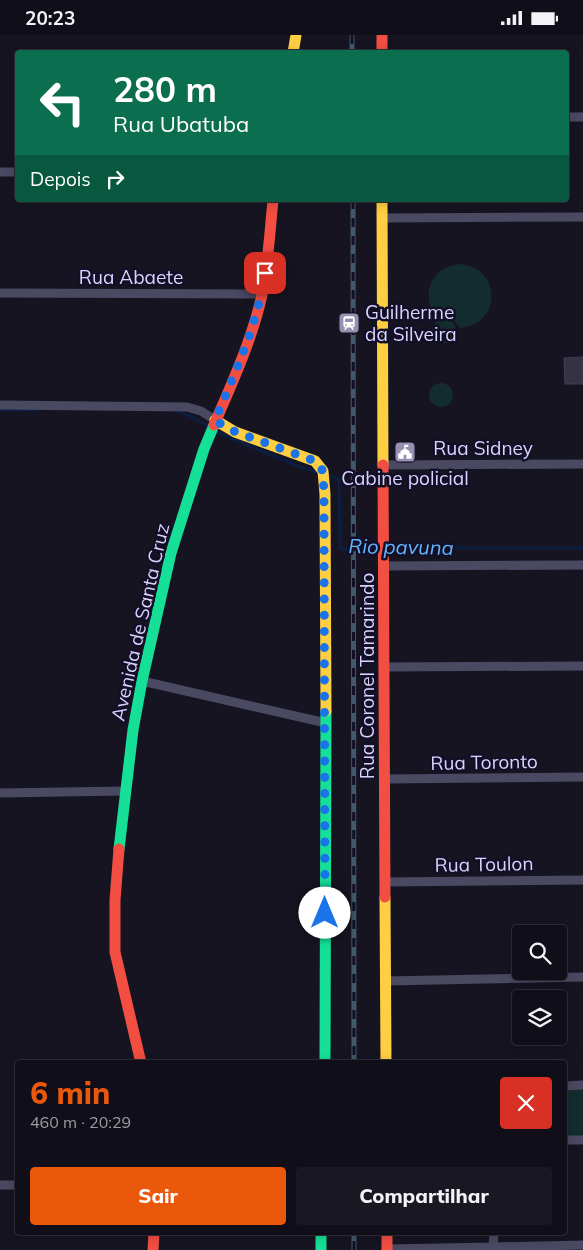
<!DOCTYPE html>
<html lang="pt">
<head>
<meta charset="utf-8">
<style>
	body { margin:0; font-family:Mulish,sans-serif; background:#191822; color:#f1f3f6; height:100vh; display:flex; flex-direction:column; font-size:19px; white-space:nowrap }
	* { box-sizing:border-box; margin:0 }
	p { font-size:16px; color:#9c9ca2 }
	.icon { flex:none; width:28px; height:28px; fill:none; stroke:currentColor; stroke-width:2; stroke-linecap:round; stroke-linejoin:round }
	.map { position:relative; flex:1; overflow:hidden }
	.sheet { position:absolute; left:15px; top:1025px; width:552px; height:175px; display:flex; flex-direction:column; background:#100f19; border-radius:5px; box-shadow:0 2px 12px #0003,0 0 0 1px #302f38 }
	.sheet>* { flex:none }
	.top-card { position:absolute; left:15px; top:15px; width:554px; height:152px; border-radius:5px; box-shadow:0 2px 12px #0003,0 0 0 1px #302f38; background:#0b6e4f; color:#fff; overflow:hidden }
	.fabs { position:absolute; left:512px; top:890px; display:grid; gap:10px }
	.fabs a { display:grid; place-items:center; width:55px; height:55px; border-radius:5px; background:#100f19; box-shadow:0 2px 12px #0003,0 0 0 1px #302f38; font-size:25px }
	.pin { position:absolute; display:grid; place-items:center; width:42px; height:42px; color:#fff; margin:-21px; border-radius:10px; box-shadow:0 2px 8px #0006 }
	.me { position:absolute; width:55px; margin:-28px; rotate:0deg; stroke-linejoin:round; filter:drop-shadow(0 0 4px #0008) }
	.turn { display:flex; align-items:center; gap:18px; height:105px; padding:0 15px; font-size:22px }
	.turn .icon { width:65px; height:65px; stroke-width:2.5 }
	.turn b { display:block; font-size:35px; line-height:42px }
	.then { display:flex; align-items:center; height:48px; padding:0 15px; background:#0003; gap:10px; font-size:19px }
	.round { display:grid; place-items:center; flex:none; width:52px; height:52px; border-radius:5px; background:#191822 }
	.head { display:flex; align-items:center; justify-content:space-between; height:85px; padding:0 15px }
	h1 { font-size:30px; font-weight:800; line-height:38px; color:#ea580c }
	.primary-button { display:flex; gap:10px; margin-top:auto; padding:10px 15px }
	.primary-button a { flex:1; height:58px; border-radius:5px; background:#ea580c; color:#fff; font-size:20px; font-weight:800; line-height:58px; text-align:center }
	.primary-button a+a { background:#191822; color:#f1f3f6 }
	.status { display:flex; justify-content:space-between; align-items:center; height:35px; padding:0 25px; background:#100f19; direction:ltr }
	.status svg { height:14px; fill:currentColor }
	.map>svg:first-child { display:block }
	.green { fill:#132c2d }
	.lines { fill:none; stroke-linecap:round; stroke-linejoin:round }
	.stream { stroke:#0b1e41; stroke-width:3 }
	.building { fill:#343243; stroke:#433f54 }
	.street { stroke:#4a4962; stroke-width:9 }
	.fast { stroke:#16e098; stroke-width:11 }
	.slow { stroke:#ffcf43; stroke-width:11 }
	.jam { stroke:#f24e42; stroke-width:11 }
	.rail-casing { stroke:#43596b; stroke-width:5 }
	.rail { stroke:#130f26; stroke-width:3; stroke-dasharray:9; stroke-linecap:butt }
	.route { stroke:#1a73e8; stroke-width:9; stroke-dasharray:0 16.2 }
	.labels { text-anchor:middle; stroke-width:5; stroke-linejoin:round; paint-order:stroke }
	.street-label { font-size:19px; fill:#d9d4ff; stroke:#130f26 }
	.poi-label { font-size:19px; fill:#d9d4ff; stroke:#130f26; text-anchor:start }
	.water-label { font-size:20px; font-style:italic; fill:#62b6ff; stroke:#130f26 }
</style>
</head>
<body>
<div class="status"><b>20:23</b><svg viewBox="0 0 49 12"><path d="M0 12V9h3v3zM5 12V6h3v6zM10 12V3h3v9zM15 12V0h3v12zM26 1h20v11H26zM47 4h2v5h-2z"/></svg></div>
<div class="map">
<svg width="583" height="1215" viewBox="0 0 583 1215">
	<rect width="100%" height="100%" fill="#161421"/>
	<path class="green" d="M460,229c42,3 42,61 0,64 -6,-9 -13,-13 -24,-10 -16,-23 -5,-52 24,-54z
		M432 296a12 12 0 1 1 24 0a12 12 0 1 1-24 0Z
		M429 360a12 12 0 1 1 24 0a12 12 0 1 1-24 0Z
		M583,1050v55h-18v-54z"/>
	<g class="lines">
		<path class="stream" d="M0,375h38
			M177,376l15,6 17,10
			M216,397l82,34 19,6
			M328,440l11,4 1,70 40,-1
			M386,513h197"/>
	</g>
	<path class="building" d="M583,322v27h-18l-1,-26z"/>
	<g class="lines">
		<path class="street" d="M566,82h17
			M0,137h18
			M382,183l201,-1
			M0,258l262,1
			M0,370l187,2 14,4 14,9
			M383,430l200,-1
			M383,531l200,-1
			M384,632l199,-1
			M142,646l184,42
			M385,744l198,-2
			M0,758l125,-2
			M385,847l198,-2
			M386,946l197,-4
			M565,1051l18,-1
			M565,1105h18
			M0,1150h18
			M493,1212l1,-14
			M387,1214l106,-2 90,-2"/>
		<path class="fast" d="M119,814l14,-119 9,-49 29,-128 33,-104 10,-24
			M325,1028l1,-352
			M321,1198v17"/>
		<path class="slow" d="M293,18l3,-18
			M382,165l1,265
			M215,385l20,12 80,29 8,10 2,23 1,217
			M385,862l1,166"/>
		<path class="jam" d="M382,0v18
			M214,390c18,-42 38,-85 48,-130 6,-31 8,-64 11,-95
			M383,430l2,432
			M119,814l-4,51v52l26,111
			M387,1198v17
			M153,1215l1,-17"/>
		<g class="rail-casing">
			<path id="rail" d="M352,0v18
				M353,165l1,863
				M354,1215v-17"/>
		</g>
		<use href="#rail" class="rail"/>
	</g>
	<g class="lines">
		<path class="route" d="M265,238c-8,53 -29,98 -50,147l12,8 9,4 79,29 8,10 1,24 1,418"/>
	</g>
	<defs>
		<g id="station-square" transform="scale(1.125)"><rect x="-9" y="-9" width="18" height="18" rx="4" fill="#9591b1" stroke="#130f26"/><path d="M-3-6H3Q5-6 5-4V2Q5 4 3 4L4.5 6H3L1.5 4h-3L-3 6H-4.5L-3 4Q-5 4-5 2V-4Q-5-6-3-6ZM-3.5-4v3h7v-3ZM-3.5 1v1.5H-2V1ZM2 1v1.5H3.5V1Z" fill="#fff"/></g>
		<g id="civic-square" transform="scale(1.125)"><rect x="-9" y="-9" width="18" height="18" rx="4" fill="#9591b1" stroke="#130f26"/><path d="M-.6-6.5H3V-4.5H.6V-3L4-1V1h2V6H-6V1h2V-1L-.6-3ZM-1.2 2.5V6h2.4V2.5Z" fill="#fff"/></g>
	</defs>
	<g fill-rule="evenodd">
		<use href="#station-square" x="349" y="288"/>
		<use href="#civic-square" x="405" y="417"/>
	</g>
	<g class="labels">
		<g class="street-label">
			<text x="131" y="249">Rua Abaete</text>
			<text x="483" y="420">Rua Sidney</text>
			<text transform="translate(140 587) rotate(-77)" y="7">Avenida de Santa Cruz</text>
			<text transform="translate(367 641) rotate(-90)" y="7">Rua Coronel Tamarindo</text>
			<text transform="translate(484 727) rotate(-1)" y="7">Rua Toronto</text>
			<text transform="translate(484 829) rotate(-1)" y="7">Rua Toulon</text>
		</g>
		<g class="poi-label">
			<text x="365" y="284">Guilherme<tspan x="365" dy="22">da Silveira</tspan></text>
			<text x="405" y="450" text-anchor="middle">Cabine policial</text>
		</g>
		<g class="water-label">
			<text transform="translate(401 512) rotate(1)" y="7">Rio pavuna</text>
		</g>
	</g>
</svg>
<div class="fabs">
<a><svg class="icon" aria-label="search" viewBox="0 0 24 24"><circle cx="10" cy="10" r="6"/><path d="M15 15l6 6"/></svg></a>
<a><svg class="icon" aria-label="layers" viewBox="0 0 24 24"><path d="M12 4l9 5-9 5-9-5zM3 14l9 5 9-5"/></svg></a>
</div>
<div class="pin" style="left:265px;top:238px;background:#d93025"><svg class="icon" aria-label="arrive" viewBox="0 0 24 24"><path d="M6 21V4h12l-3 4 3 4H6"/></svg></div>
<svg class="me" style="left:325px;top:878px" viewBox="-20 -20 40 40"><circle r="19" fill="#fff"/><path d="M0-13L10 11 0 6-10 11z" fill="#1a73e8"/></svg>
<div class="top-card">
<div class="turn"><svg class="icon" aria-label="left" viewBox="0 0 24 24"><path d="M17 20v-9H6M10 6l-5 5 5 5"/></svg><div><b>280 m</b>Rua Ubatuba</div></div>
<div class="then">Depois<svg class="icon" aria-label="right" viewBox="0 0 24 24"><path d="M7 20v-9h11M14 6l5 5-5 5"/></svg></div>
</div>
<section class="sheet">
<div class="head"><div><h1>6 min</h1><p>460 m · 20:29</p></div><a class="round" style="background:#d93025;color:#fff"><svg class="icon" aria-label="close" viewBox="0 0 24 24"><path d="M6 6l12 12M18 6L6 18"/></svg></a></div>
<div class="primary-button"><a>Sair</a><a>Compartilhar</a></div>
</section>
</div>
</body>
</html>
